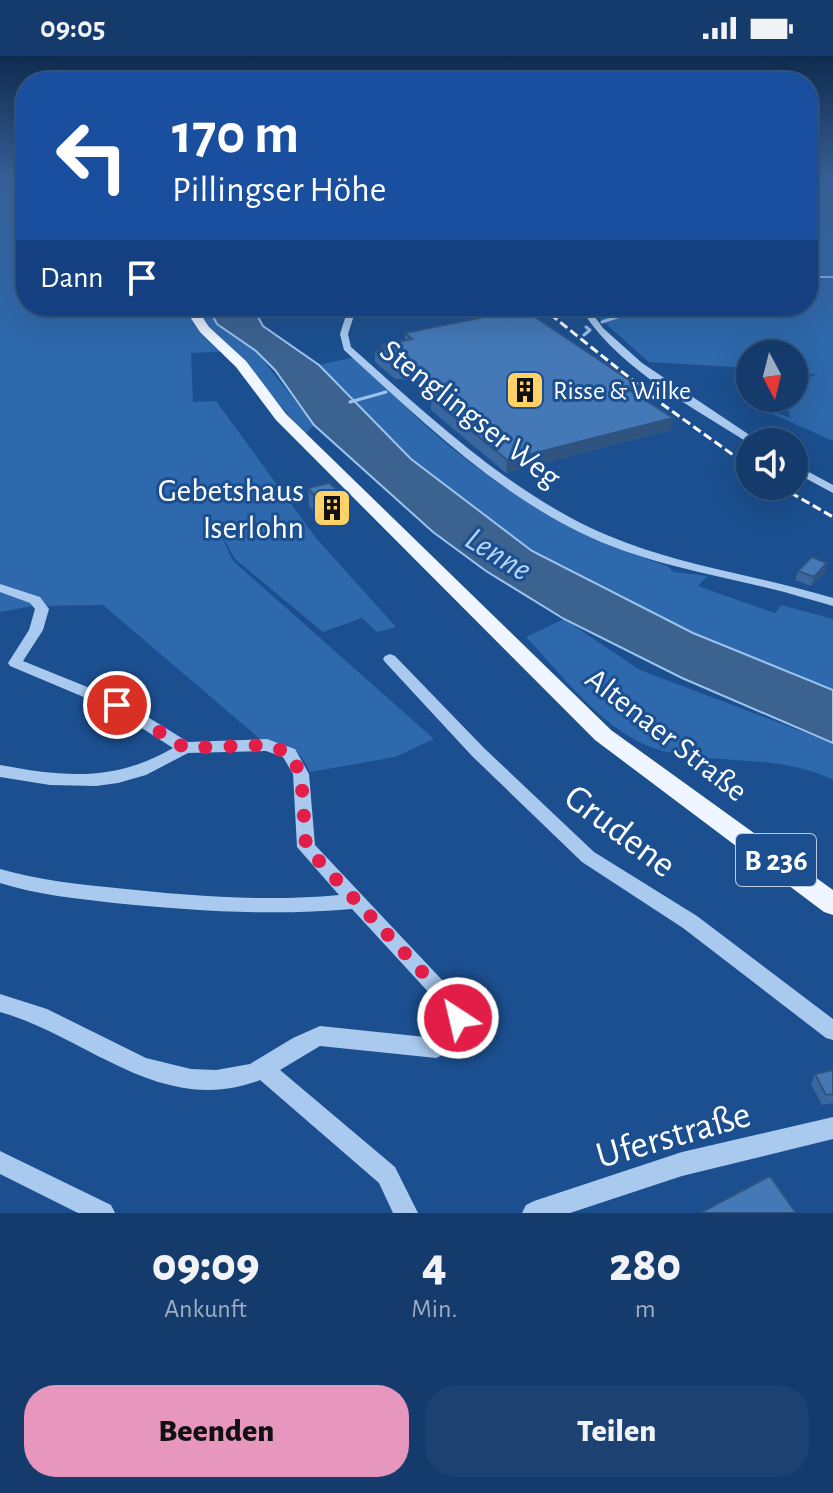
<!DOCTYPE html>
<html lang="de">
<head>
<meta charset="utf-8">
<style>
	body { margin:0; font-family:"Alegreya Sans",sans-serif; background:#1d4271; color:#f1f3f6; height:100vh; display:flex; flex-direction:column; font-size:30px; white-space:nowrap }
	* { box-sizing:border-box; margin:0 }
	p { font-size:26px; color:#9dadc1 }
	.icon { flex:none; width:44px; height:44px; fill:none; stroke:currentColor; stroke-width:2; stroke-linecap:round; stroke-linejoin:round }
	.map { position:relative; height:1157px; overflow:hidden }
	.details { display:flex; flex-direction:column; background:#143b6b; flex:1 }
	.details>* { flex:none }
	.top-card { position:absolute; left:16px; top:16px; width:802px; height:244px; border-radius:32px; box-shadow:0 8px 32px #0002,0 0 0 2px #33557e; background:#1a4fa0; color:#fff; overflow:hidden }
	.needle { width:52px; rotate:173deg }
	.buttons { position:absolute; left:736px; top:284px; display:grid; gap:16px }
	.buttons a { display:grid; place-items:center; width:72px; height:72px; border-radius:50%; background:#143b6b; box-shadow:0 8px 32px #0002,0 0 0 2px #33557e; font-size:40px }
	.pin { position:absolute; display:grid; place-items:center; width:68px; height:68px; color:#fff; margin:-34px; border:4px solid #fff; border-radius:50%; box-shadow:0 2px 8px #0007 }
	.me { position:absolute; width:88px; margin:-44px; rotate:325deg; stroke-linejoin:round; filter:drop-shadow(0 0 6px #0008) }
	.turn { display:flex; align-items:center; gap:28px; height:168px; padding:0 24px; font-size:36px }
	.turn .icon { width:104px; height:104px; stroke-width:2.5 }
	.turn b { display:block; font-size:56px; line-height:68px }
	.then { display:flex; align-items:center; height:76px; padding:0 24px; background:#0003; gap:16px; font-size:30px }
	.eta { display:flex; justify-content:space-evenly; align-items:center; height:136px; text-align:center }
	.eta b { font-size:48px; font-weight:800; line-height:56px }
	.action { display:flex; gap:16px; margin-top:auto; padding:16px 24px }
	.action a { flex:1; height:92px; border-radius:32px; background:#e797bd; color:#111; font-size:32px; font-weight:800; line-height:92px; text-align:center }
	.action a+a { background:#1d4271; color:#f1f3f6 }
	.status { display:flex; justify-content:space-between; align-items:center; height:56px; padding:0 40px; background:#143b6b; direction:ltr }
	.status svg { height:22px; fill:currentColor }
	.map>svg:first-child { display:block }
	.green { fill:#2e69ad }
	.water { fill:#3c6290; stroke:#9cc4f0; stroke-width:2 }
	.lines { fill:none; stroke-linecap:round; stroke-linejoin:round }
	.stream-far1 { stroke:#9cc4f0; stroke-width:2 }
	.stream { stroke:#9cc4f0; stroke-width:3 }
	.minor { fill:#a9c9ee; fill-rule:evenodd }
	.major { fill:#f0f6ff; fill-rule:evenodd }
	.rail { stroke:#fff; stroke-width:3; stroke-dasharray:9 4; stroke-linecap:butt }
	.wall { fill:#3a679d }
	.shaded-wall { fill:#305480 }
	.building { fill:#4478b7; stroke:#305480; stroke-width:2 }
	.route { stroke:#e11d48; stroke-width:14; stroke-dasharray:0 25.2 }
	.labels { text-anchor:middle; stroke-width:6; stroke-linejoin:round; paint-order:stroke }
	.far-poi-label { font-size:26px; fill:#fff; stroke:#1b4f8f; text-anchor:start }
	.shield { fill:#1b4f8f; stroke:#bbcadd; stroke-width:2 }
	.shield-label { font-size:30px; font-weight:bold; fill:#fff }
	.street-label { font-size:32px; fill:#fff; stroke:#1b4f8f }
	.poi-label { font-size:32px; fill:#fff; stroke:#1b4f8f; text-anchor:end }
	.water-label { font-size:34px; font-style:italic; fill:#b5d3f5; stroke:#1b4f8f }
	.near-street-label { font-size:38px; fill:#fff; stroke:#1b4f8f }
</style>
</head>
<body>
<div class="status"><b>09:05</b><svg viewBox="0 0 49 12"><path d="M0 12V9h3v3zM5 12V6h3v6zM10 12V3h3v9zM15 12V0h3v12zM26 1h20v11H26zM47 4h2v5h-2z"/></svg></div>
<div class="map">
<svg width="833" height="1157" viewBox="0 0 833 1157">
	<rect width="100%" height="100%" fill="#1b4f8f"/>
	<path class="green" d="M0,123h26v127h181l10,18 39,27 58,74 -9,10 -70,-84 -44,2 2,49 23,-1 100,137 80,89 -19,5 -15,-14 -39,14 -88,-73 -17,-30 15,32 201,178 -39,18 -85,15c-10,-24 -25,-30 -50,-33l-157,-134 -70,1 -33,6z
		M808,123h25v262l-82,-37 40,14 -8,-20h11v-14l23,-10h-23v-20h-44v14l-101,-6 -51,-45 44,-11h166z
		M360,300c79,98 188,170 307,210l7,6 33,4 -9,10 77,27 6,-8 52,14v71l-140,-57 -161,-82 -121,-92 -92,-94z
		M564,563l76,51 193,73v37c-52,-26 -115,-15 -170,-29 -55,-14 -99,-74 -137,-114z"/>
	<path class="water" d="M207,250h45l11,20 56,39 92,94 121,92 161,82 140,57v53l-151,-65 -118,-59 -78,-48 -53,-39 -119,-107 -39,-55 -19,-19 -39,-27z"/>
	<g class="lines">
		<path class="stream-far1" d="M808,221h25"/>
		<path class="stream" d="M602,266l48,-16
			M584,279l6,-5 -4,-3
			M350,346l36,-10"/>
		<path class="minor" d="M349,250h8l-9,28 3,13c84,74 169,157 276,196 67,25 138,34 206,55v8c-22,-6 -43,-13 -65,-18 -59,-14 -120,-25 -176,-50 -95,-43 -172,-119 -248,-188l-4,-16z
			M586,257h6l11,15 39,35 118,79 -10,2c-57,-37 -126,-72 -165,-129z
			M794,408l39,21v8l-39,-21z
			M0,528l40,13 9,12 -6,21 -20,31 99,40 66,41 79,-3 28,10 14,25 6,71 144,153 9,29 -10,21 -22,10 -116,-12 -40,24 115,97 23,46h-25l-14,-30 -119,-103c-98,38 -172,-43 -260,-68v-18l47,15 99,49 45,11 25,1 34,-6 43,-26 27,-12 115,12 9,-4 4,-7 -5,-19 -91,-99c-80,7 -158,2 -238,-6 -39,-5 -77,-8 -114,-20v-14c38,11 77,15 116,19 74,8 149,14 223,7l-42,-48 -4,-73 -10,-17 -17,-6 -78,2 -42,22 -28,8 -22,3 -46,-1 -50,-8v-12c64,12 115,17 173,-17l-61,-39 -102,-43 -2,-3 21,-33 6,-21 -5,-6 -30,-11z
			M390,598l5,2 89,92 110,104 103,64 136,103v21l-7,-2 -143,-110 -101,-66 -110,-106 -87,-94 -2,-3 2,-3z
			M833,1061v22l-151,37 -112,37h-48l4,-8 8,-4 148,-49z
			M0,1095l111,54 4,8h-37l-78,-39z"/>
		<path class="major" d="M183,250h12l14,21 37,34 40,53 325,316 222,160v25l-9,-3 -229,-172 -319,-320 -40,-53 -36,-35z"/>
		<path class="rail" d="M540,250l122,98 88,63
			M779,430l54,31"/>
	</g>
	<path class="wall" d="M405,277l232,62 34,35 -165,43 -75,-63v-12l5,-1 -20,-17 -21,-1 -20,-17v-11l6,-1v-5l24,-5z
		M308,432l36,25 -24,6 -11,-13z
		M827,507l-2,9 -14,14 -16,-6 3,-9z
		M833,1014v33l-11,2 -11,-21 4,-10z"/>
	<path class="shaded-wall" d="M638,330l-1,13 -9,-10z
		M673,362l-2,12 -165,43 1,-13z
		M344,439v18l-24,6 -1,-18z
		M827,507l-2,9 -14,14 3,-9z"/>
	<path class="building" d="M523,253l115,77 -10,3 45,29 -166,42 -76,-62 17,-4 -32,-26 -21,-1 -20,-16 10,-2 -4,-4 31,-6 -7,-6z
		M329,427l15,12 -25,6 -11,-13z
		M812,501l15,6 -13,14 -16,-6z
		M833,1014v24l-7,1 -11,-21z
		M770,1120l26,37h-96z"/>
	<linearGradient id="sky" x2="0" y2="1"><stop stop-color="#0f2b4f"/><stop offset="0.43" stop-color="#39639b"/><stop offset="1" stop-color="#39639b" stop-opacity="0"/></linearGradient>
	<rect width="833" height="285" fill="url(#sky)"/>
	<g class="lines">
		<path class="route" d="M117,649l68,43 82,-3 22,8 12,21 5,73 146,157 6,14"/>
	</g>
	<defs>
		<g id="building-square" transform="scale(2)"><rect x="-9" y="-9" width="18" height="18" rx="4" fill="#ffd166" stroke="#1b4f8f"/><path d="M-4-6H4V6H1V3H-1V6H-4ZM-2.5-4.3h1.7v1.8h-1.7ZM.8-4.3h1.7v1.8H.8ZM-2.5-1h1.7V.8h-1.7ZM.8-1h1.7V.8H.8Z" fill="#111"/></g>
	</defs>
	<g fill-rule="evenodd">
		<use href="#building-square" x="525" y="334"/>
		<use href="#building-square" x="332" y="452"/>
	</g>
	<g class="labels">
		<g class="far-poi-label">
			<text x="553" y="343">Risse &amp; Wilke</text>
		</g>
		<rect class="shield" x="736" y="778" width="80" height="52" rx="6"/>
		<g class="shield-label">
			<text x="776" y="814">B 236</text>
		</g>
		<g class="street-label">
			<text transform="translate(471 357) rotate(38)" y="11">Stenglingser Weg</text>
			<text transform="translate(667 678) rotate(38)" y="11">Altenaer Straße</text>
		</g>
		<g class="poi-label">
			<text x="304" y="445">Gebetshaus<tspan x="304" dy="37">Iserlohn</tspan></text>
		</g>
		<g class="water-label">
			<text transform="translate(499 497) rotate(32)" y="12">Lenne</text>
		</g>
		<g class="near-street-label">
			<text transform="translate(621 774) rotate(37)" y="13">Grudene</text>
			<text transform="translate(673 1078) rotate(-16)" y="13">Uferstraße</text>
		</g>
	</g>
</svg>
<div class="buttons">
<a><svg class="needle" viewBox="-14 -14 28 28"><path d="M0-13l5 13h-10z" fill="#e53935"/><path d="M0 13l5-13h-10z" fill="#9dadc1"/></svg></a>
<a><svg class="icon" aria-label="sound" viewBox="0 0 24 24"><path d="M4 9h4l5-4v14l-5-4H4zM17 9q2 3 0 6"/></svg></a>
</div>
<div class="pin" style="left:117px;top:649px;background:#d93025"><svg class="icon" aria-label="arrive" viewBox="0 0 24 24"><path d="M6 21V4h12l-3 4 3 4H6"/></svg></div>
<svg class="me" style="left:458px;top:962px" viewBox="-20 -20 40 40"><circle r="17" fill="#e11d48" stroke="#fff" stroke-width="3"/><path d="M0-11L8 9 0 5-8 9z" fill="#fff"/></svg>
<div class="top-card">
<div class="turn"><svg class="icon" aria-label="left" viewBox="0 0 24 24"><path d="M17 20v-9H6M10 6l-5 5 5 5"/></svg><div><b>170 m</b>Pillingser Höhe</div></div>
<div class="then">Dann<svg class="icon" aria-label="arrive" viewBox="0 0 24 24"><path d="M6 21V4h12l-3 4 3 4H6"/></svg></div>
</div>
</div>
<section class="details">
<div class="eta">
<div><b>09:09</b><p>Ankunft</p></div>
<div><b>4</b><p>Min.</p></div>
<div><b>280</b><p>m</p></div>
</div>
<div class="action"><a>Beenden</a><a>Teilen</a></div>
</section>
</body>
</html>
